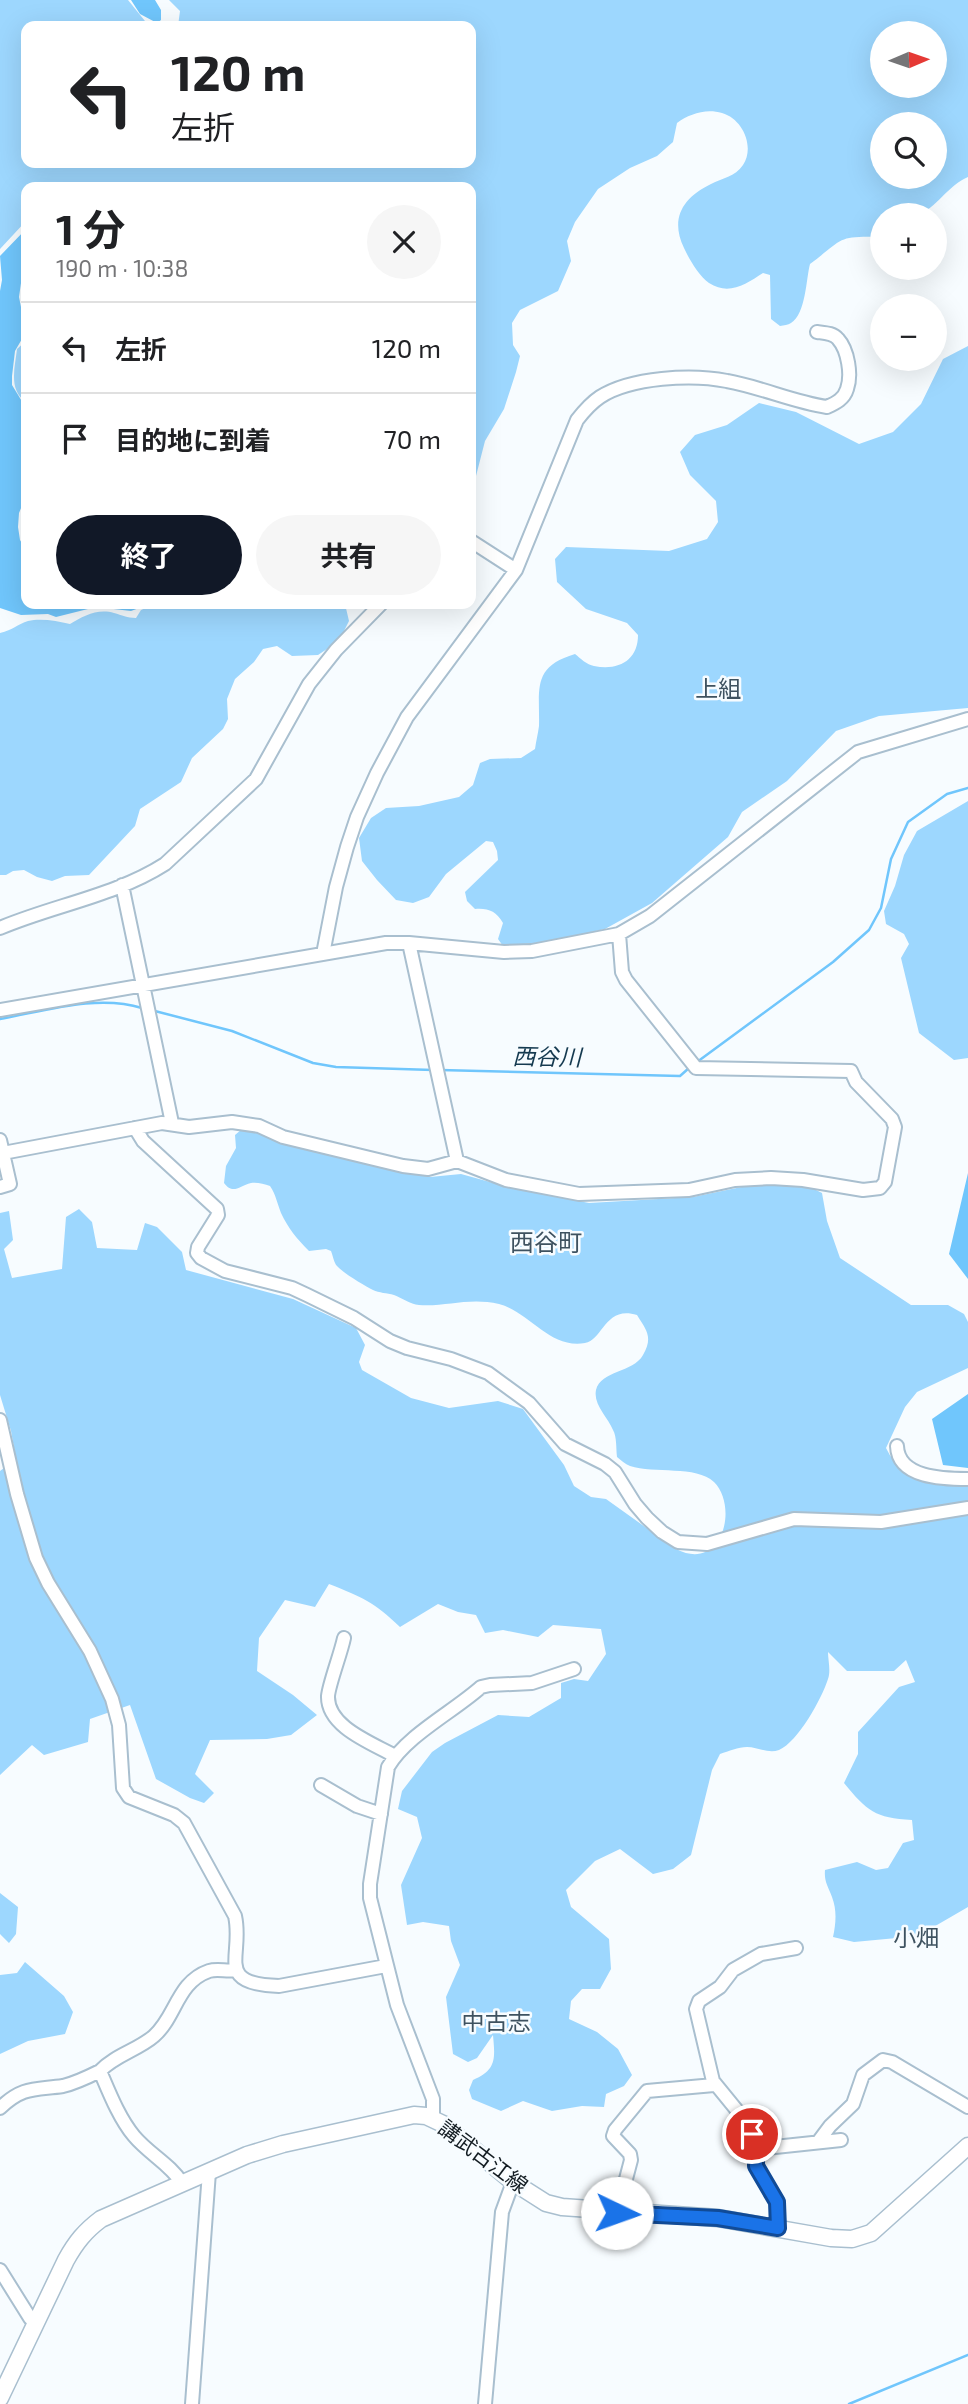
<!DOCTYPE html>
<html lang="ja">
<head>
<meta charset="utf-8">
<style>
	body { margin:0; font-family:"Exo 2","Noto Sans JP",sans-serif; background:#f6f6f6; color:#202124; height:100vh; display:flex; flex-direction:column; font-size:26px; white-space:nowrap }
	* { box-sizing:border-box; margin:0 }
	p { font-size:23px; color:#757577 }
	.icon { flex:none; width:38px; height:38px; fill:none; stroke:currentColor; stroke-width:2; stroke-linecap:round; stroke-linejoin:round }
	.map { position:relative; flex:1; overflow:hidden }
	.drawer { position:absolute; left:21px; top:182px; width:455px; height:427px; display:flex; flex-direction:column; background:#fff; border-radius:14px; box-shadow:0 7px 28px #0002 }
	.drawer>* { flex:none }
	.guide { position:absolute; left:21px; top:21px; width:455px; height:147px; border-radius:14px; box-shadow:0 7px 28px #0002; background:#fff; color:#202124; overflow:hidden }
	.needle { width:46px; rotate:88deg }
	.fabs { position:absolute; left:870px; top:21px; display:grid; gap:14px }
	.fabs a { display:grid; place-items:center; width:77px; height:77px; border-radius:50%; background:#fff; box-shadow:0 7px 28px #0002; font-size:35px }
	.pin { position:absolute; display:grid; place-items:center; width:60px; height:60px; color:#fff; margin:-30px; border:4px solid #fff; border-radius:50%; box-shadow:0 2px 7px #0007 }
	.me { position:absolute; width:77px; margin:-38px; rotate:93deg; stroke-linejoin:round; filter:drop-shadow(0 0 5px #0008) }
	.turn { display:flex; align-items:center; gap:24px; height:147px; padding:0 35px; font-size:32px }
	.turn .icon { width:91px; height:91px; stroke-width:2.5 }
	.turn b { display:block; font-size:49px; line-height:60px }
	.round { display:grid; place-items:center; flex:none; width:74px; height:74px; border-radius:37px; background:#f6f6f6 }
	.overview { display:flex; align-items:center; justify-content:space-between; height:119px; padding:0 35px }
	h1 { font-size:42px; font-weight:700; line-height:52px }
	.button { display:flex; gap:14px; margin-top:auto; padding:14px 35px }
	.button a { flex:1; height:80px; border-radius:42px; background:#111827; color:#fff; font-size:28px; font-weight:700; line-height:80px; text-align:center }
	.button a+a { background:#f6f6f6; color:#202124 }
	ul { padding:0; list-style:none }
	li { display:flex; align-items:center; gap:21px; height:91px; padding:0 35px; border-top:2px solid #e0e0e0 }
	li div { flex:1 }
	li b { display:block; font-size:26px }
	li em { font-style:normal }
	.map>svg:first-child { display:block }
	.green { fill:#9dd7fe; fill-rule:evenodd }
	.water { fill:#70c6fc }
	.lines { fill:none; stroke-linecap:round; stroke-linejoin:round }
	.stream { stroke:#70c6fc; stroke-width:2.5 }
	.minor-casing { stroke:#a9bfcf; stroke-width:16 }
	.major-casing { stroke:#a9bfcf; stroke-width:19 }
	.minor { stroke:#fff; stroke-width:12 }
	.major { stroke:#fff; stroke-width:16 }
	.route-casing { stroke:#114b97; stroke-width:18 }
	.route { stroke:#1a73e8; stroke-width:12 }
	.labels { text-anchor:middle; stroke-width:5; stroke-linejoin:round; paint-order:stroke }
	.street-label { font-size:21px; fill:#131c22; stroke:#f7fcff }
	.neighbourhood-label { font-size:23px; fill:#3e5260; stroke:#f7fcff }
	.water-label { font-size:23px; font-style:italic; fill:#153a50; stroke:#f7fcff }
	.quarter-label { font-size:24px; fill:#3e5260; stroke:#f7fcff }
</style>
</head>
<body>
<div class="map">
<svg width="968" height="2404" viewBox="0 0 968 2404">
	<rect width="100%" height="100%" fill="#f7fcff"/>
	<path class="green" d="M0,0h128l21,26h-123v137h445v-137h-293l2,-15 -11,-11h799v177c-20,8 -32,32 -51,38 -9,3 -25,0 -35,0v22c-46,-1 -37,1 -72,27 -4,15 -4,50 -19,59 -3,2 -7,2 -11,3l-9,-7 -1,-44 -7,-2c-17,11 -34,23 -54,10 -10,-7 -20,-24 -25,-35 -14,-29 -2,-50 27,-64 11,-6 24,-7 32,-19 12,-18 0,-46 -21,-52 -16,-5 -33,1 -45,10l-4,19 -16,14 -27,12 -32,21 -23,33 -8,19 4,20 -13,30 -38,19 -8,13 1,22 7,11 -4,16 -12,37 -19,32 -9,35 -5,9v-298h-445v34l-26,28zM882,33h52v53h-52zM882,124h52v53h-52z
		M26,341v61c-18,-12 -11,-35 -9,-53z
		M968,346v362l-89,8 -43,15 -49,50 -45,31 -14,25 -76,66 -47,26 -60,13 -42,4 -5,-7 5,-16c-7,-12 -15,-15 -28,-14l-8,-8 -2,-9 33,-32 -1,-9 -4,-9 -7,-1 -40,33 -17,23 -16,6 -17,-3 -19,-20 -15,-19 -3,-23 12,-20 15,-10 33,-2 40,-9 14,-12 7,-22 10,-4 31,-1 14,-9c1,-8 3,-15 4,-23 1,-36 -8,-59 36,-72 5,4 12,11 19,12 25,5 44,-6 44,-31l-11,-12 -41,-14 -29,-27 -2,-23 11,-12 103,4 38,-12 11,-17 -2,-21 -26,-26 -10,-23 15,-17 32,-10 32,-22 37,9 63,32 34,-12 28,-28 22,-45z
		M155,604h190l4,17 -10,20 -21,14 -26,1 -15,-10 -14,3 -9,13 -19,17 -8,20 1,20 -5,10 -31,29 -11,24 -41,27 -5,17 -46,49 -24,1 -13,5 -15,-4 -13,-7 -11,1 -7,4h-6v-242c13,-3 18,-9 28,-12 13,-3 29,0 42,3 13,-8 28,-16 44,-11 8,2 13,5 22,5l5,-8z
		M968,801v257l-14,2 -35,-27 -18,-75 8,-14 -5,-10 -18,-10 -2,-13 11,-25 9,-31 13,-24z
		M242,1129h8l142,41 38,7 31,-3 47,13 81,16 104,-6 58,-12 57,1 14,7 5,28 13,37 71,47h37l16,9 4,8v46l-51,24 -12,15 -19,41c19,38 45,35 82,38v421l-50,29 -64,6 -21,-5c3,-14 4,-27 -1,-40 -4,-11 -8,-15 -7,-27l32,-8 19,8 12,-2 15,-25 11,-3 -2,-20c-37,-2 -45,-9 -68,-37l14,-29v-22l41,-45 16,-5 -9,-22 -12,11h-47l-19,-19c0,8 3,19 0,27 -6,19 -30,63 -49,71 -11,4 -21,-3 -32,-3 -9,0 -18,4 -27,7l-8,16 -21,85 -18,14 -20,5 -33,-25 -25,12 -29,29 5,17 38,32 2,30 -11,20h-18l-11,12 -2,18 28,13 21,17 14,26 -8,11 -18,8 -2,13 -22,-1 -30,5 -29,-10 -22,10 -29,-12 -3,-9 4,-10c24,-10 22,-22 20,-45l-16,23 -9,4 -15,-8 -7,-57 14,-32 -9,-24 -2,-15 -26,-4 -16,3 -6,-40 21,-47 -5,-21 -19,-8 4,-18 30,-39 13,-9 53,-28 31,2 32,-19v-15l13,-4 14,2 18,-27 -5,-25 -48,-4 -15,12 -35,-7 -18,3 -9,-18 -18,-3 -20,-8 -38,23c-26,-25 -38,-30 -71,-43l-14,23 -30,-7 -26,38 -2,33 36,24 24,20 -26,20 -24,4 -57,1 -15,34 19,19 -10,10 -14,-5 -34,-19 -26,-74 -40,14 -2,23 -44,13 -12,-10 -32,30v-304l16,-12 -5,-28 -11,-36v-182l9,-2 4,29 -9,9 8,29 50,-9 4,-52 13,-8 13,13 5,26 40,2 8,-27 12,4 25,25 4,18 107,29 63,29 9,17 -6,17 3,8 49,28 38,10 49,-7 25,8 41,56 10,21 17,11 15,2 70,50c46,24 63,-42 38,-67 -18,-17 -60,-8 -84,-16 -5,-2 -9,-6 -13,-9 -1,-8 0,-20 -4,-27 -5,-13 -20,-25 -17,-40 5,-20 37,-17 47,-35 10,-18 4,-24 -6,-40 -32,-10 -34,25 -52,28 -36,6 -55,-31 -86,-39 -30,-7 -53,3 -80,1 -9,-1 -17,-7 -25,-10 -7,-2 -15,-2 -21,-5 -8,-4 -30,-17 -36,-24 -3,-3 -4,-10 -6,-15l-5,-2 -17,2c-12,-12 -21,-23 -28,-38 -4,-10 -5,-18 -11,-27 -6,-2 -13,-4 -19,-3 -12,3 -18,12 -27,0l2,-17 10,-18 -1,-13z
		M0,1893l18,14 -2,27 -7,9 -9,-9z
		M25,1962l39,34 9,16 -8,22 -37,7 -28,13v-79l17,-2z"/>
	<path class="water" d="M131,0h24l6,10v10l-4,3 -17,-9z
		M26,229v39l-4,8 -3,21 7,35 -11,19 -3,25v9l14,23v88l-7,17 -1,14 2,13 6,10v54h124l-19,7 -35,-4 -40,10 -8,-3 -27,1 -21,-7v-317l2,-11 -2,-24z
		M968,1173v106l-19,-25z
		M968,1394v74l-25,-3 -11,-46z"/>
	<g class="lines">
		<path class="stream" d="M151,1010l81,21 81,32 23,4 97,3
			M0,1019c45,-8 97,-25 142,-11
			M697,1062l136,-100 36,-32 12,-22 10,-49 17,-37 39,-28 21,-6
			M440,1070l240,6 9,-8
			M849,2404l119,-49"/>
		<g class="minor-casing">
			<path id="minor" d="M471,541l45,29
				M122,885l50,238
				M0,928c54,-23 115,-32 165,-64l91,-85 53,-95 27,-34 45,-46
				M409,943l48,218
				M323,954l13,-67 11,-40 10,-30 20,-44 30,-56 109,-147 61,-150c7,-9 14,-17 23,-23 31,-20 92,-23 127,-16 34,6 66,21 100,26 9,-4 17,-8 20,-18 5,-14 1,-39 -9,-50 -5,-6 -13,-6 -21,-7
				M0,1010l386,-67h23l95,9 28,-1 87,-17 31,-18 208,-164 110,-33
				M135,1128l8,13 74,68 1,6 -20,32 -1,6 4,5 24,13 67,17 15,7 47,23 36,23 17,7 44,11 37,14 41,30 36,41 40,20 10,8 20,32 12,14 15,14 16,10 29,2 87,-25 87,3 87,-14
				M0,1140l10,44 -10,3
				M3,1153l159,-30 27,4 43,-5 27,4 24,11 120,29 25,3 29,-8 49,19 73,14 110,-4 46,-10 36,-2 32,2 60,10 17,-2 5,-6 10,-55 -3,-8 -36,-37 -5,-11 -155,-3 -70,-88 -4,-8 -3,-38
				M0,1420l17,74 19,64 12,25 42,68 22,48 7,26 4,63 6,9 45,18 10,8 51,93c9,40 -22,68 44,70l107,-20
				M897,1446c1,32 46,33 71,33
				M344,1638c-3,15 -15,46 -16,58 -1,31 44,47 67,60
				M321,1785l36,21 24,8
				M100,2071c15,-16 38,-21 54,-35 22,-19 23,-54 55,-65 9,-3 18,1 27,-1
				M0,2108c23,-22 35,-18 63,-22 13,-3 25,-9 37,-15 9,21 19,47 34,65 15,18 36,28 48,47
				M433,2119v-20l-36,-94 -27,-107v-14l18,-117c19,-32 65,-55 93,-80l9,-2 42,-2 42,-14
				M818,2142l12,-16 23,-22 10,-29 20,-15 9,2 76,45
				M756,2149l85,-9
				M617,2213l14,-53 -1,-6 -17,-18 2,-6 32,-39 67,-6
				M778,2228l-1,-26 -21,-36v-17l-4,-15 -8,-15 -31,-38 -17,-72 3,-8 21,-14 13,-17 28,-16 35,-6
				M0,2270l30,48 6,6
				M192,2404l17,-232
				M485,2404l17,-192 11,-30"/>
		</g>
		<g class="major-casing">
			<path id="major" d="M0,2398l66,-138c10,-18 19,-29 35,-41l146,-64 36,-11 131,-29 12,1 17,8 70,58 33,21 16,4 156,11 113,20 21,1 19,-6 97,-87"/>
		</g>
		<use href="#minor" class="minor"/>
		<use href="#major" class="major"/>
	</g>
	<g class="lines">
		<g class="route-casing">
			<path id="route" d="M617,2213l101,5 60,10 -1,-26 -21,-36v-17l-4,-15"/>
		</g>
		<use href="#route" class="route"/>
	</g>
	<g class="labels">
		<g class="street-label">
			<text transform="translate(483 2157) rotate(37)" y="7">講武古江線</text>
		</g>
		<g class="neighbourhood-label">
			<text x="718" y="697">上組</text>
			<text x="916" y="1946">小畑</text>
			<text x="496" y="2030">中古志</text>
		</g>
		<g class="water-label">
			<text transform="translate(547 1057) rotate(1)" y="8">西谷川</text>
		</g>
		<g class="quarter-label">
			<text x="546" y="1251">西谷町</text>
		</g>
	</g>
</svg>
<div class="fabs">
<a><svg class="needle" viewBox="-14 -14 28 28"><path d="M0-13l5 13h-10z" fill="#e53935"/><path d="M0 13l5-13h-10z" fill="#757577"/></svg></a>
<a><svg class="icon" aria-label="search" viewBox="0 0 24 24"><circle cx="10" cy="10" r="6"/><path d="M15 15l6 6"/></svg></a>
<a>+</a>
<a>−</a>
</div>
<div class="pin" style="left:752px;top:2134px;background:#d93025"><svg class="icon" aria-label="arrive" viewBox="0 0 24 24"><path d="M6 21V4h12l-3 4 3 4H6"/></svg></div>
<svg class="me" style="left:617px;top:2213px" viewBox="-20 -20 40 40"><circle r="19" fill="#fff"/><path d="M0-13L10 11 0 6-10 11z" fill="#1a73e8"/></svg>
<div class="guide">
<div class="turn"><svg class="icon" aria-label="left" viewBox="0 0 24 24"><path d="M17 20v-9H6M10 6l-5 5 5 5"/></svg><div><b>120 m</b>左折</div></div>
</div>
<section class="drawer">
<div class="overview"><div><h1>1 分</h1><p>190 m · 10:38</p></div><a class="round"><svg class="icon" aria-label="close" viewBox="0 0 24 24"><path d="M6 6l12 12M18 6L6 18"/></svg></a></div>
<ul>
<li><svg class="icon" aria-label="left" viewBox="0 0 24 24"><path d="M17 20v-9H6M10 6l-5 5 5 5"/></svg><div><b>左折</b></div><em>120 m</em></li>
<li><svg class="icon" aria-label="arrive" viewBox="0 0 24 24"><path d="M6 21V4h12l-3 4 3 4H6"/></svg><div><b>目的地に到着</b></div><em>70 m</em></li>
</ul>
<div class="button"><a>終了</a><a>共有</a></div>
</section>
</div>
</body>
</html>
